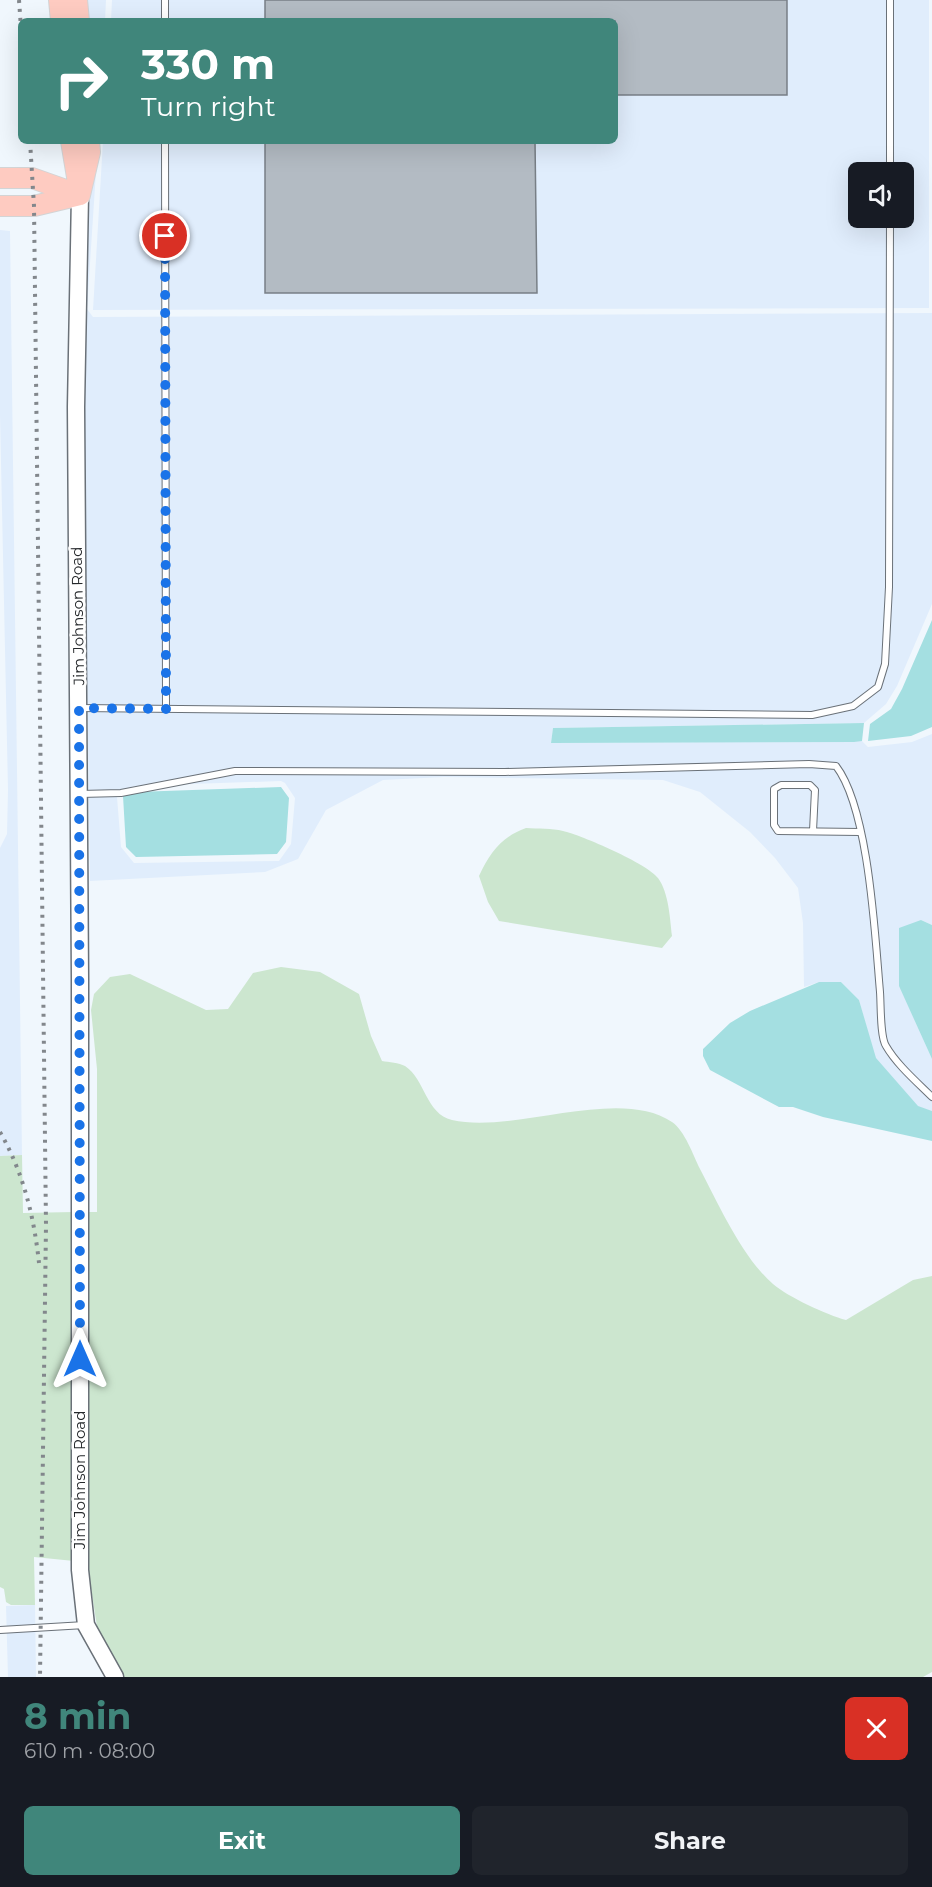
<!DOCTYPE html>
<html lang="en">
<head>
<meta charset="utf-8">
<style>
	body { margin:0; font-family:Montserrat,sans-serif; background:#20242c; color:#f1f3f6; height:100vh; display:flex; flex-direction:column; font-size:22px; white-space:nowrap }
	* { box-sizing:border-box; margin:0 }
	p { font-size:20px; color:#9ea1a6 }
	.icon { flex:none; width:33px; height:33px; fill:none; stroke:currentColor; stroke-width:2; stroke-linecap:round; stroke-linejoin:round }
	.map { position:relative; height:1677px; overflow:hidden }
	.side { display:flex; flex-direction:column; background:#171b24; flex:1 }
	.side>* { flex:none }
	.hud { position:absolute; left:18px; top:18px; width:600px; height:126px; border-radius:9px; box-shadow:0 6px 24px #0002; background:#40867b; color:#fff; overflow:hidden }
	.fabs { position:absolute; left:848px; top:162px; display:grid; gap:12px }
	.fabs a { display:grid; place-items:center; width:66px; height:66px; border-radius:9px; background:#171b24; box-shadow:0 6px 24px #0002; font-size:30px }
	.pin { position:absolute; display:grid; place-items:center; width:51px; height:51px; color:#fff; margin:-26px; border:3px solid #fff; border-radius:50%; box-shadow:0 2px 6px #0007 }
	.me { position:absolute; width:66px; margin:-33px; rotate:0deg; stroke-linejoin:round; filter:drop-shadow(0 0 4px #0008) }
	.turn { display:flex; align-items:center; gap:21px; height:126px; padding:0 24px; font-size:27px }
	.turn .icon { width:78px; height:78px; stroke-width:2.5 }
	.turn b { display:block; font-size:42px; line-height:51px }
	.round { display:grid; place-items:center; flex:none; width:63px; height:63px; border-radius:9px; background:#20242c }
	.headline { display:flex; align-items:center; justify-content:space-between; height:102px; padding:0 24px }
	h1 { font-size:36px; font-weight:700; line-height:45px; color:#40867b }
	.cta { display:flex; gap:12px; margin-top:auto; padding:12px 24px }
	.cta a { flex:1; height:69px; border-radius:9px; background:#40867b; color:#fff; font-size:24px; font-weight:700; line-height:69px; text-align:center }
	.cta a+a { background:#20242c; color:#f1f3f6 }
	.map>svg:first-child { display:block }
	.built { fill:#e0edfc; fill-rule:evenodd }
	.green { fill:#cce6cf }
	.water { fill:#a4dfe1 }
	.building { fill:#b3bbc3; stroke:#787f86; stroke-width:1.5 }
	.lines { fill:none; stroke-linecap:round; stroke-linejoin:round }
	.lane-casing { stroke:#6a7178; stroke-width:8 }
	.secondary-casing { stroke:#6a7178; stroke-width:19 }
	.primary-casing { stroke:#d3d4d5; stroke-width:22 }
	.lane { stroke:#fff; stroke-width:6 }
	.secondary { stroke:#fff; stroke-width:16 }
	.primary { stroke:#fecbc1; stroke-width:20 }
	.rail { stroke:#82878c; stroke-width:4; stroke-dasharray:3 6; stroke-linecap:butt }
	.route { stroke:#1a73e8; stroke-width:10; stroke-dasharray:0 18 }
	.labels { text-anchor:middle; stroke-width:5; stroke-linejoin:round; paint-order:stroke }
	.street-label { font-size:15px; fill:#25282b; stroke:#fff }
</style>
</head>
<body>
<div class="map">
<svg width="932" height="1677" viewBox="0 0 932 1677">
	<rect width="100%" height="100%" fill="#f0f7fd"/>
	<path class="built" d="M84,0h22l-1,21h-19z
		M112,0h817v308l-836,2 10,-169h512v-120h-504zM858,172h45v46h-45z
		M98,141l-11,168 6,8 839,-4v291l-35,82 -11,18 -22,19 -311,5 -2,15 311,-2 6,6 44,-5 20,-8v191l-11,-5 -22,65 33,74v52l-14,-4 -43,-49 -16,-58 -18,-18h-22l-15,5 -1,-64 -5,-35 -23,-30 -25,-26 -50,-40 -37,-12 -219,-3 -61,3 -57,30 -28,49 -33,13 -175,9 -7,-474 5,-207zM281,781l4,2 10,15 -4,46 -12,17 -145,2 -13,-16 -4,-50 4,-7 14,-4z
		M0,230l10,1 12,924 -22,1v-308l7,-14 1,-44 -8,-375z
		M35,1605l1,72h-28l-2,-71z"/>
	<path class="green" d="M526,828c12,1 26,0 37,3 18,4 85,33 95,47 11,15 12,41 14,58l-10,12 -163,-27 -11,-19 -9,-26c11,-23 22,-39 47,-48z
		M281,967l39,5 39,22 12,42 11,25c7,1 17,2 23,5 20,13 21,48 47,54 63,14 166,-34 220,2 13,9 21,33 28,47 19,36 42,88 73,115 15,13 54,31 73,36l67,-40 19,-4v396l-9,5h-800l-25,-44 -11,-71v-350h10v-143l-6,-59 3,-16 16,-17 20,-3 76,36 22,-1 25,-36z
		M22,1155l1,58 51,-1v349l-40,-4 1,48h-24l-5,-3 -2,-13 -4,-2v-431z"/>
	<path class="water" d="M932,620v107l-21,9 -43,5 2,-17 21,-15 11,-20z
		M864,723l-2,18 -8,1 -303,1 2,-15z
		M281,787l8,11 -3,44 -9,12 -141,3 -10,-10 -3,-51 13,-4z
		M921,920l11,5v134l-33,-73v-58z
		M819,982h22l18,18 17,58 42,48 14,5v30l-109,-24 -30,-10h-14l-69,-37 -7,-14v-7l27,-26 20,-12z"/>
	<path class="building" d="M265,0h522v95h-172v-74h-350z
		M265,141h270l2,152h-272z"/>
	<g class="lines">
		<g class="lane-casing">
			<path id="lane" d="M165,0v21
				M165,141l1,568
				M890,172v-172
				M79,708l733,7 41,-9 25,-19 7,-23 4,-77 1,-369
				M80,794l41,-1 114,-22 270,1 304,-8 27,2c33,43 39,170 44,226 1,13 0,45 6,54 11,19 31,36 46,51
				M813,831l2,-41 -5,-5h-29l-7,4v36l4,6 82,1
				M0,1630l85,-5"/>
		</g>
		<g class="secondary-casing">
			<path id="secondary" d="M80,195l-4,212 4,572v591l6,55 29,52"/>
		</g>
		<g class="primary-casing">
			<path id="primary" d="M59,0l2,21
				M77,0l2,21
				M71,141l8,48
				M0,178h32l48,17
				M80,195l10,-43 -1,-11
				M0,206h34l46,-11"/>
		</g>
		<use href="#lane" class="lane"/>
		<use href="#secondary" class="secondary"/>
		<use href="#primary" class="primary"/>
		<path class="rail" d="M19,0l2,28
			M30,141l4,65 12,1019 -6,452
			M0,1132c23,40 34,84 39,131"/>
	</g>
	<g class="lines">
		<path class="route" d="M80,1359l-1,-651 87,1 -1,-473"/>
	</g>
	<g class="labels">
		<g class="street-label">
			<text transform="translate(78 616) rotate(-91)" y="5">Jim Johnson Road</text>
			<text transform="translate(80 1480) rotate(-90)" y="5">Jim Johnson Road</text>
		</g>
	</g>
</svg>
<div class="fabs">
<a><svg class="icon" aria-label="sound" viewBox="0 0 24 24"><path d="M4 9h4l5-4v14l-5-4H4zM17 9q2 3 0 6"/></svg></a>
</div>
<div class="pin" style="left:165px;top:236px;background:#d93025"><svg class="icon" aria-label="arrive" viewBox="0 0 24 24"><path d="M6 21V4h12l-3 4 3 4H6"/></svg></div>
<svg class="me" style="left:80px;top:1359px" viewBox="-20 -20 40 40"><path d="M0-17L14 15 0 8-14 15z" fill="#1a73e8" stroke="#fff" stroke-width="4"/></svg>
<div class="hud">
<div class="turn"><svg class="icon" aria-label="right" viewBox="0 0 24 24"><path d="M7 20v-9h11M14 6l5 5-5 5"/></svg><div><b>330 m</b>Turn right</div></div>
</div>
</div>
<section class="side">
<div class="headline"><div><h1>8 min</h1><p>610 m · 08:00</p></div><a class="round" style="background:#d93025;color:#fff"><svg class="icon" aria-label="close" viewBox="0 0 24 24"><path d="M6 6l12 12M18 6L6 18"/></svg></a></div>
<div class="cta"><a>Exit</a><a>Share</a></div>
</section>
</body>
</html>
